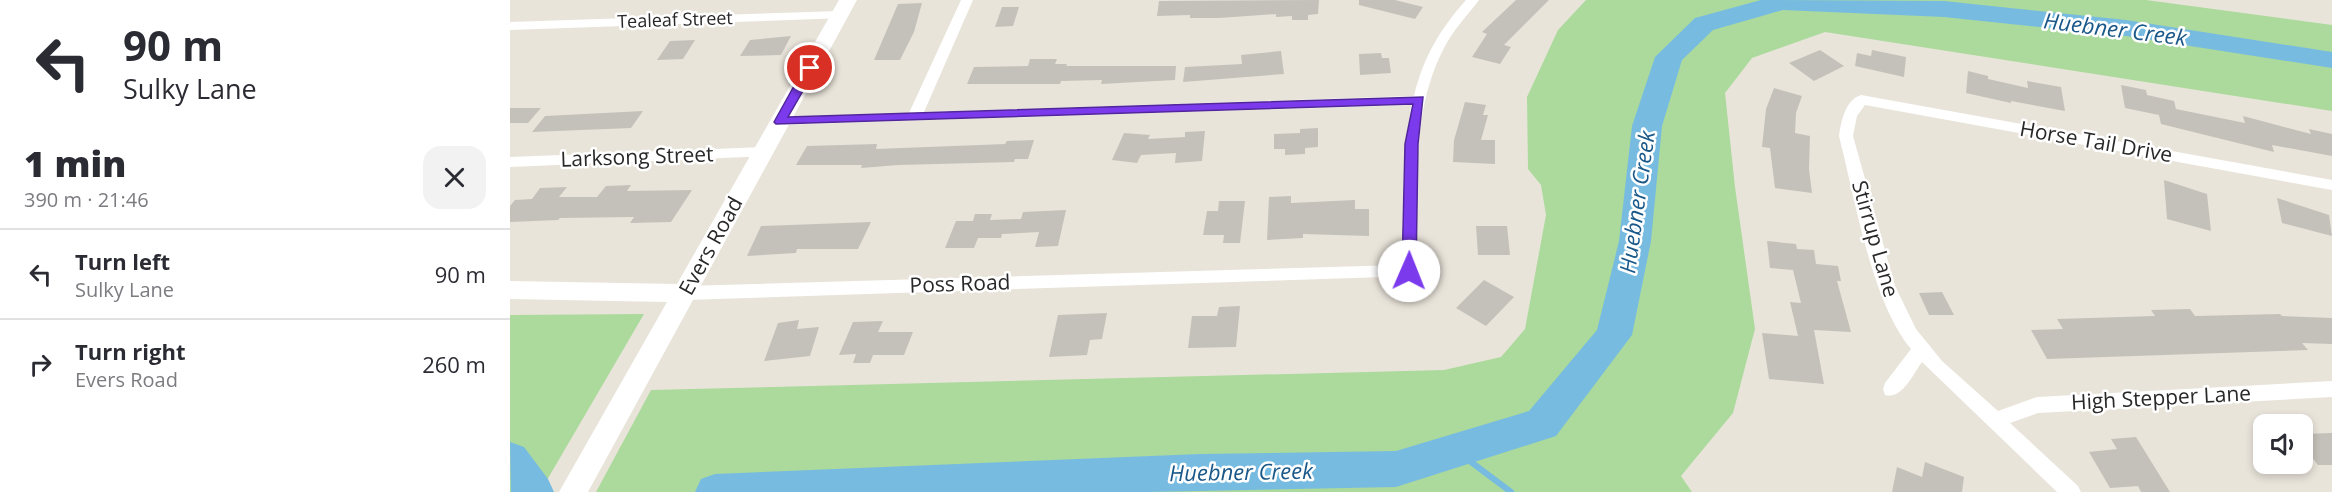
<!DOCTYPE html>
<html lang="en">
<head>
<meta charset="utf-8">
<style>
	body { margin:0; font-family:"Open Sans",sans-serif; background:#f2f2f3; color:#2b2b33; height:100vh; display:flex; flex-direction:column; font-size:22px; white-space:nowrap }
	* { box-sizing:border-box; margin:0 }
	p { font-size:20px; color:#7c7c81 }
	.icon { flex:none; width:33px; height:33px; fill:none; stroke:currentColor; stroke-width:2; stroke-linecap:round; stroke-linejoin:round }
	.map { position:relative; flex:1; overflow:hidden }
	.details { display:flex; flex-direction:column; background:#fff; width:510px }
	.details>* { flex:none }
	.guide { background:#fff; color:#2b2b33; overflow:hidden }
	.controls { position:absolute; left:1743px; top:414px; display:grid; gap:12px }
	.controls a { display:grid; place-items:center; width:60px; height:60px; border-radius:12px; background:#fff; box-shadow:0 3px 9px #0003; font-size:30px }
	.pin { position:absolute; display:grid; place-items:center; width:51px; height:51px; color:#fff; margin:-26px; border:3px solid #fff; border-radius:50%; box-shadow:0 2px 6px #0007 }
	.me { position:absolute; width:66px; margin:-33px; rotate:1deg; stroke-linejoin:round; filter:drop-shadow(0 0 4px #0008) }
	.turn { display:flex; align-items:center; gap:21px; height:126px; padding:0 24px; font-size:27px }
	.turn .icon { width:78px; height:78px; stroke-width:2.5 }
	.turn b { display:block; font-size:42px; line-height:51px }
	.round { display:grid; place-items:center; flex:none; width:63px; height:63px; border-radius:18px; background:#f2f2f3 }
	.summary { display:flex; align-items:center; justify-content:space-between; height:102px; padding:0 24px }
	h1 { font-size:36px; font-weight:800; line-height:45px }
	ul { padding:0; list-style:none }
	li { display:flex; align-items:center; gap:18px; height:90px; padding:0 24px; border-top:2px solid #e1e1e2 }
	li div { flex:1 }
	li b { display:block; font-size:22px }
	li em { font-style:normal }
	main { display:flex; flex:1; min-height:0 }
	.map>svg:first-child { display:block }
	.green { fill:#abda9c }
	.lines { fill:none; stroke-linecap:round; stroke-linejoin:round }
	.stream { stroke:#77bbe1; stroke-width:6 }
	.river { fill:#77bbe1; fill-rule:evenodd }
	.building { fill:#c4c1ba }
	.street { fill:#fff; fill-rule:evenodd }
	.secondary { fill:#fff; fill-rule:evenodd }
	.route { fill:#7c3aed; stroke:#51269a; stroke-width:1.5 }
	.labels { text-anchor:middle; stroke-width:5; stroke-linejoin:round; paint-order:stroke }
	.far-street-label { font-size:18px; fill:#282828; stroke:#fff }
	.street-label { font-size:21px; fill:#282828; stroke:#fff }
	.water-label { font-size:22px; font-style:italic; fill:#1a5889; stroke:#fff }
</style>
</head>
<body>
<main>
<section class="details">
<div class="guide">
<div class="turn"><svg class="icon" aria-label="left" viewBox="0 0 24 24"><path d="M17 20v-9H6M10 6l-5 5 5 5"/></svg><div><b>90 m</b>Sulky Lane</div></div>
</div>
<div class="summary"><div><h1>1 min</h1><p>390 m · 21:46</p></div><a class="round"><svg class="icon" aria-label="close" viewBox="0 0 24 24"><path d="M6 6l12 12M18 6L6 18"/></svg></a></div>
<ul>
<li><svg class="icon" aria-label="left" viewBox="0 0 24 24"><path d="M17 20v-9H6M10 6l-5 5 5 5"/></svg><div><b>Turn left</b><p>Sulky Lane</p></div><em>90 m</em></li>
<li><svg class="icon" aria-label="right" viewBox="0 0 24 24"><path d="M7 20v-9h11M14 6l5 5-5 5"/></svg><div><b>Turn right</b><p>Evers Road</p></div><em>260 m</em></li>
</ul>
</section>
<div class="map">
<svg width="1822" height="492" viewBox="0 0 1822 492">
	<rect width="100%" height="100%" fill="#e9e4da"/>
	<path class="green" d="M1076,0h560l186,25v86l-507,-79 -73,26 -27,35 10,94 20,142 -22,84 -52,63 11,16h-1096l55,-102 793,-20 57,-13 24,-28 21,-114 -5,-30 -13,-16 -1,-72 31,-67z
		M134,314l-104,178h-30v-177z"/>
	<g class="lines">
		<path class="stream" d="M945,450l56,42"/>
		<path class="river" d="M1251,0l183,1 182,19 206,32v16l-206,-32 -182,-19 -161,-7 -70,20 -31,30 -20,66 -11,115 -19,94 -76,101 -160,51 -248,5h-453l6,-13 14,-5 485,-20 196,-3 133,-40 68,-81 22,-89 13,-115 23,-69 40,-39z
			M0,442l14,5 24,32 6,13h-43z"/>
	</g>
	<path class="building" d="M809,0l-1,14 -10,1v5h-16v-4l-16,1v-3l-57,4h-29v-3l-33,1 2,-15z
		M849,0h36l28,7 -8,12 -56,-14z
		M1006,0h33l-45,45 7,2 -11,17 -28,-7 15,-23 -5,-2z
		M412,3l-8,29 -14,28h-26l24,-56z
		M492,7h17l-6,19 -18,1z
		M281,36l-10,19 -41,1 10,-16z
		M185,40l-12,19 -26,1 13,-19z
		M1310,50l24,16 -30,15 -25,-18z
		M1362,50l34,7 -2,20 -49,-11 2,-13 14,3z
		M771,51l3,23 -101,8 2,-15 57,-3 -1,-9z
		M871,53l1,5h7l2,15 -31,2 -1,-21z
		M520,59h27l-2,5h12l-1,2h110l-1,14 -74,4 1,-4 -41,1 -1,3h-93l7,-17 54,-1z
		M1458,71l20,5v3l40,9 -1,-7 34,6 4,24 -54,-10v2l-45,-10z
		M1611,85l25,5 1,5 27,6 2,8 69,14 -2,-7 68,18 -2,-5 23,5v22l-60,-11 2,7 -113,-28 -2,-9 -34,-7z
		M1264,88l28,8 -6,17 -1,20 15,3 -1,33 3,24 -37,-5 -5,-40 -8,-1 4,-38z
		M955,102l21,3 -3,10h5l-7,25h14v24l-42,-2 1,-22z
		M0,108h31l-13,15h-18z
		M133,111l-12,17 -99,4 13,-16z
		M808,128v19l-13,1v6l-20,1v-6h-11v-15l26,-1v-4z
		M695,131l-3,30 -27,2 1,-10 -35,2 -4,8 -25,-3 12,-27 26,2 -2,4 37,-2v-5z
		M524,140l-6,19h-13l-1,3 -116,3 -37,3 1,-3h-66l11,-19 70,-2 -1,5 129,-5 2,-3z
		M1654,180l43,14 4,37 -44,-12z
		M121,185l-4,6 65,-1 -21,32 -41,1 4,-6 -74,1 -2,2 -48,2v-16l5,-6 17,-1 8,-11 27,-1 -8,10h38l9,-11z
		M781,196v7l64,-3v9h14v27l-66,-2v4l-36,2 2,-43z
		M1767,198l52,17 3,21 -50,-13z
		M709,201h26l-5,42h-17l1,-8h-21l4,-24h11z
		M556,210l-8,36 -23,1 4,-15 -37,2 -1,4h-23l-4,10h-29l11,-27h17l2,-7h17l-2,6 31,-1 2,-7z
		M361,222l-13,27h-61l-1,4 -49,3 14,-30z
		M966,226h31l3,29h-32z
		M1257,241l29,3 1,5 17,1 2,14 22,2 3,15h-4l14,51 -37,-2 10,54 -55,-5 -7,-46 36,3 -8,-34 11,1 -8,-33 -23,-2z
		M974,280l30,17 -28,29 -30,-18z
		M1432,292l12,23h-25l-10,-22z
		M730,306l-4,41 -48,1 4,-32h25l2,-9z
		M1680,309l5,7 85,-2 2,2 50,2v26l-30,-1 6,7 -261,9 -16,-29 32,-1 -6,-10 98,-3 -4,-6z
		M597,313l-5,26 -12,1 -3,15 -38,2 9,-42z
		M289,320l-2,9 22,-2 -9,29 -46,5 14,-38z
		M373,321l-5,11h35l-9,23h-31l-3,8h-17l3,-9 -17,1 14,-33z
		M1822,433v32h-14l-16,-21v-10z
		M1626,437l34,55h-29l-3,-6 -28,2 -21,-36 28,-3 -6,-10z
		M1415,462l39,15 -2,15h-70l5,-25 25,10z"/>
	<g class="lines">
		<path class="street" d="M451,0h12l-49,112 490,-16c9,-38 26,-67 52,-96h13c-12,16 -26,30 -35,48 -35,66 -26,151 -27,223l-2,5 -730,24 -6,-2 -3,-5 3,-5 6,-2 716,-21 3,-103 7,-57 -636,20 -2,-3 7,-5 129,-4z
			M330,11l7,4 -2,3 -335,12v-8z
			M1351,95l471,85v10l-467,-85 -8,11 -4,20 42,150 21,43 26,32 56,50 39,-14 295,-16v16l-294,16 -28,10 68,63 3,6h-24l-135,-130c-9,12 -20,38 -37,33l-2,-6 2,-6 26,-34c-40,-48 -56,-151 -72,-213 2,-14 6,-36 22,-41z
			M254,147l8,5 -3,4 -259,11v-10z"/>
		<path class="secondary" d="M329,0h18l-269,492h-29l108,-190 -157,-3v-18l167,3z"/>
	</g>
	<path class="route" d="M300,65l6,3 -28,49 635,-20 -5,47 -2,127 -7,6 -7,-6 3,-127 8,-40 -637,20 -2,-2 30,-54z"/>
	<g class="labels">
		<g class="far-street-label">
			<text transform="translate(165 20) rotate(-2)" y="6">Tealeaf Street</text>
		</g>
		<g class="street-label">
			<text transform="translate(1586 142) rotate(10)" y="7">Horse Tail Drive</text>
			<text transform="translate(127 157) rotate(-2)" y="7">Larksong Street</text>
			<text transform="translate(1365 239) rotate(74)" y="7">Stirrup Lane</text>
			<text transform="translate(201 246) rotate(-61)" y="7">Evers Road</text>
			<text transform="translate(450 284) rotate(-2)" y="7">Poss Road</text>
			<text transform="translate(1651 398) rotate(-3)" y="7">High Stepper Lane</text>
		</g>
		<g class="water-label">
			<text transform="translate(1605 29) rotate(7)" y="8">Huebner Creek</text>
			<text transform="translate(1127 202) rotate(-82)" y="8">Huebner Creek</text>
			<text transform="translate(731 472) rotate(-1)" y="8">Huebner Creek</text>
		</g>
	</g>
</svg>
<div class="controls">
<a><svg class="icon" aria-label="sound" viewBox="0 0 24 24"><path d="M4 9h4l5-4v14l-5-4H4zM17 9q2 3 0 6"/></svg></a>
</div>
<div class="pin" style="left:300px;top:68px;background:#d93025"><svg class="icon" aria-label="arrive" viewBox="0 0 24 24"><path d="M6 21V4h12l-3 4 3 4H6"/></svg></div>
<svg class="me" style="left:899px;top:271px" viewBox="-20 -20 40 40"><circle r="19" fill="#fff"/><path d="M0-13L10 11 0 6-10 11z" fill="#7c3aed"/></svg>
</div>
</main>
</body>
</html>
